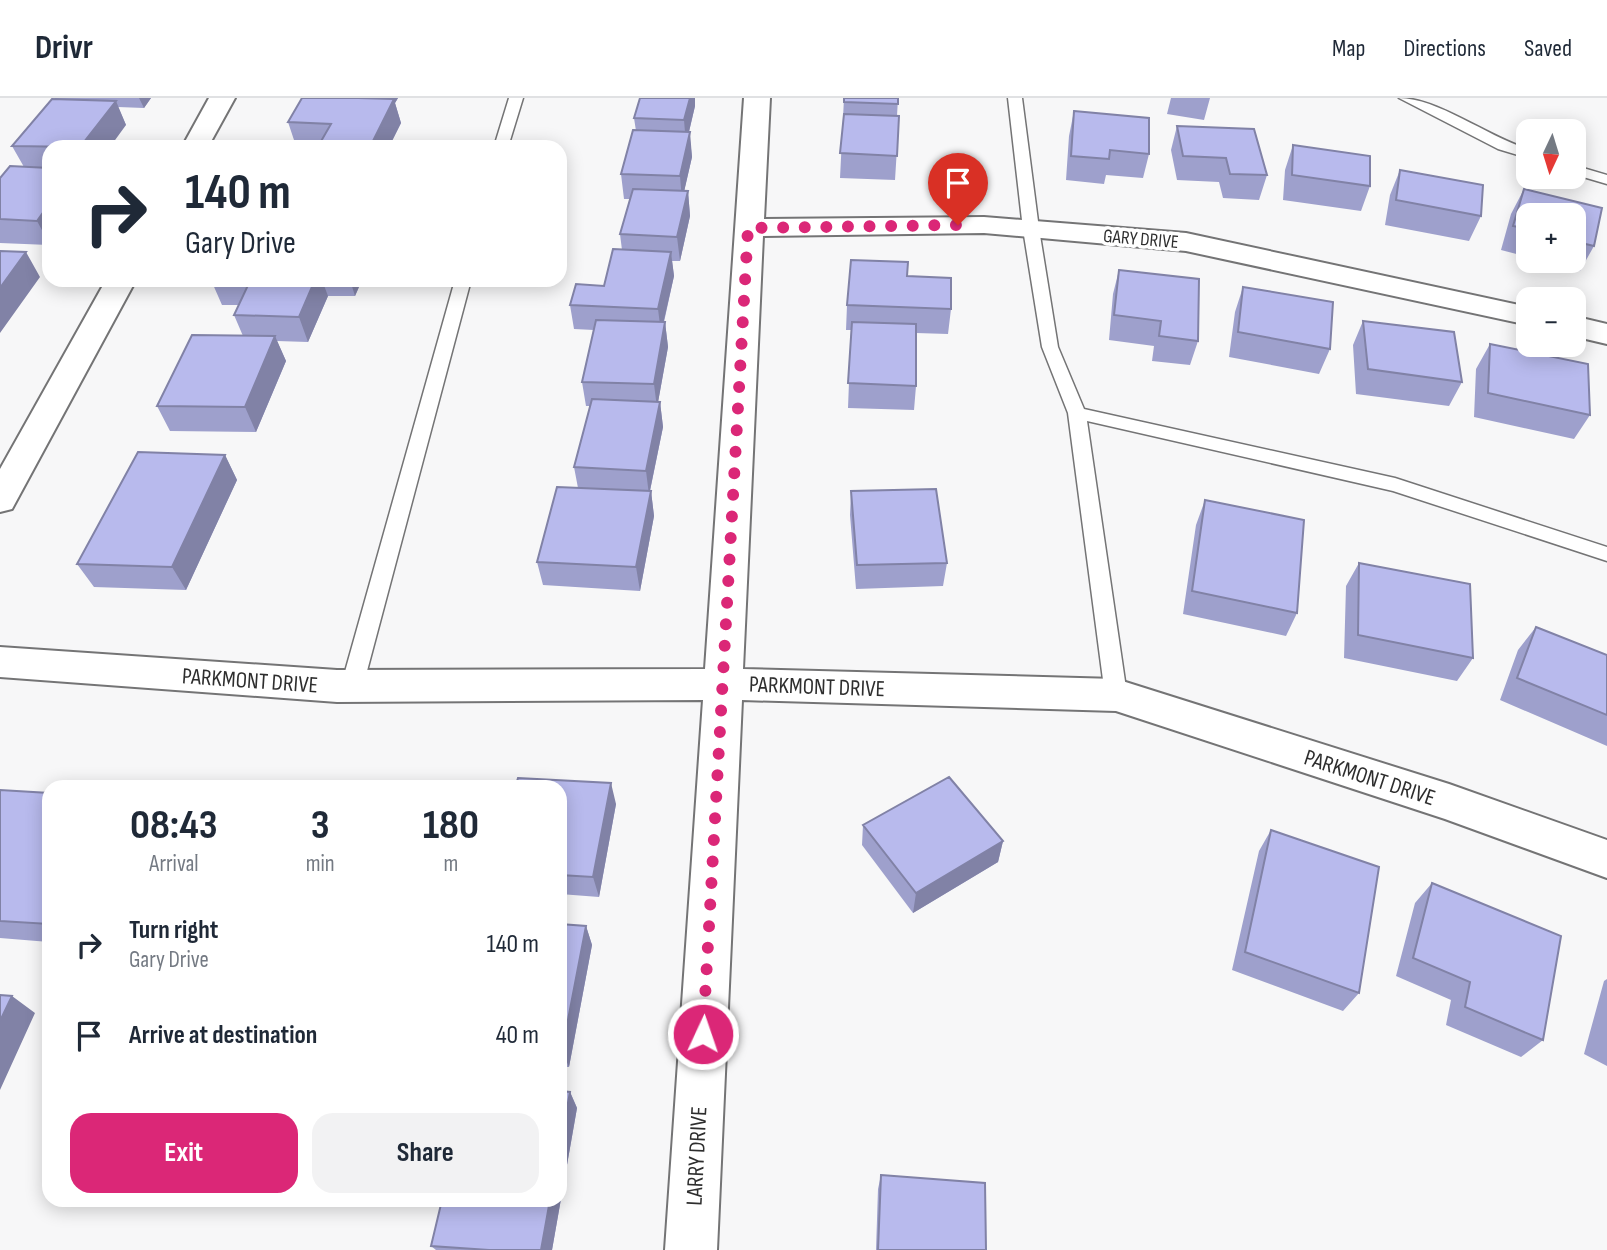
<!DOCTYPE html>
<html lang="en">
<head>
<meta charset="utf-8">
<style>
	body { margin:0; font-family:"Sofia Sans Condensed",sans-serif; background:#f2f2f3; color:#1f2937; height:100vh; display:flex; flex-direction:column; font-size:26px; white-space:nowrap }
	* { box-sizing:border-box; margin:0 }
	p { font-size:23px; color:#747a83 }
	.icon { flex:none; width:38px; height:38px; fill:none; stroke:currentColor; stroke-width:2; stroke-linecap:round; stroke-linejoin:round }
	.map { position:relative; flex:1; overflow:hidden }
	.details { position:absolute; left:42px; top:682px; width:525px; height:427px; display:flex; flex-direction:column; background:#fff; border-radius:21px; box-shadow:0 4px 18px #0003 }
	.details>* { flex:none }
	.guide { position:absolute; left:42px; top:42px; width:525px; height:147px; border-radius:21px; box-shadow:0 4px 18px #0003; background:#fff; color:#1f2937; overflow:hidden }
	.needle { width:46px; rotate:184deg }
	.fabs { position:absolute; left:1516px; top:21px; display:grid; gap:14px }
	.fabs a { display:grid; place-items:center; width:70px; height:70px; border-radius:14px; background:#fff; box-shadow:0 4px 18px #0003; font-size:35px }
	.pin { position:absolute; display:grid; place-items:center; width:60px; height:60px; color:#fff; margin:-72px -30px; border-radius:50% 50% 50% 0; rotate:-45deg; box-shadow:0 0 7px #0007 }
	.pin .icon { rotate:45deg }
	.me { position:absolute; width:77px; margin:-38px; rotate:3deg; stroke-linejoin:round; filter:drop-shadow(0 0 5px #0008) }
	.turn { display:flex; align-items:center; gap:24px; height:147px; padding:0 28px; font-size:32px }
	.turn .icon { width:91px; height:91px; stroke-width:2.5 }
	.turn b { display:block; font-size:49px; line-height:60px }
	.eta { display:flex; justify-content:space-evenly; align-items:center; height:119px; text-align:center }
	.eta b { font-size:42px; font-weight:700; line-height:49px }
	.button { display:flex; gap:14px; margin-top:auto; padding:14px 28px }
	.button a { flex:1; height:80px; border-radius:21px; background:#db2777; color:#fff; font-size:28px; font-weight:700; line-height:80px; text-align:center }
	.button a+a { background:#f2f2f3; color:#1f2937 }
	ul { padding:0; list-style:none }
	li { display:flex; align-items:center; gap:21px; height:91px; padding:0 28px }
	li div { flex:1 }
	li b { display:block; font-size:26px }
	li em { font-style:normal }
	header { display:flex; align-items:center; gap:42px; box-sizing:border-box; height:98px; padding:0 35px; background:#fff; border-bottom:2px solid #e0e1e3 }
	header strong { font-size:33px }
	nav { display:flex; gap:38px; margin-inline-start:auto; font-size:24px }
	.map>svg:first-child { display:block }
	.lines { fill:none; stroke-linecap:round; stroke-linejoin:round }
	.lane-casing { stroke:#747475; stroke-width:3 }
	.street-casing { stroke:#747475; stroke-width:4 }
	.lane { fill:#fff; fill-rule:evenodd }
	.street { fill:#fff; fill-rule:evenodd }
	.wall { fill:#9ea0cc }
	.shaded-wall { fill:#8182a6 }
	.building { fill:#b8baed; stroke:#8182a6; stroke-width:2 }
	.route { stroke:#db2777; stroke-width:12; stroke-dasharray:0 21.6 }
	.labels { text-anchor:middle; stroke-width:7; stroke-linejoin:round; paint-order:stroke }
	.far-street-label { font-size:19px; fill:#2e2e2e; stroke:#fff }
	.street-label { font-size:23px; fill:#2e2e2e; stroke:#fff }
</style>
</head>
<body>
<header>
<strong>Drivr</strong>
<nav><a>Map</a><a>Directions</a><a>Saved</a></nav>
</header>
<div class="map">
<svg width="1607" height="1152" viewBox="0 0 1607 1152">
	<rect width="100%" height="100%" fill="#f7f7f8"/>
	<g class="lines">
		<g class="lane-casing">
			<path id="lane" d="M509,0h14l-15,49h-14z
				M1008,0h14l17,131 19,118 26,62 311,69 212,69v14l-214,-70 -306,-70 40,274 -3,6 -8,3 -8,-3 -3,-6 -37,-282 -26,-66 -19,-118z
				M1399,0c39,0 89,39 129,51v9l-30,-9z
				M1573,67l34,10v9l-34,-10z
				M455,182h16l-108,406 -4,6 -7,3 -7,-3 -4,-6z"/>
		</g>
		<g class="street-casing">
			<path id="street" d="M209,0h26l-27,49h-26z
				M744,0h26l-6,121 220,-2 202,16 342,74v18l-342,-74 -202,-18 -221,3 -20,433 373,10 333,105 158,56v38l-162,-59 -329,-108 -374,-11 -25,550h-52l38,-550 -366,2 -337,-25v-30l337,23 368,-1z
				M106,182h30l-124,229 -12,3v-43z
				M1573,218l34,8v20l-34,-8z"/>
		</g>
		<use href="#lane" class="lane"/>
		<use href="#street" class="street"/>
	</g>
	<path class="wall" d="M55,0h96l-7,10 -26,-1 8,18 -77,22v98l-49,-2v-65l24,-11 -12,-21z
		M302,0h96l-3,5 6,20 -12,24 -93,-1 -8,-24z
		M640,0h55v8l-6,26 3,25 -8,34h4l2,25 -10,45h-8l2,15 -10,46h1l3,25 -10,55h2l3,25 -13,64h1l3,25 -14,75 -97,-6 -6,-23 41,-74 -4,-21 16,-61h-4l-4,-24 12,-52 -20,-1 -4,-24 34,-19 18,-36 -2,-16 10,-35h-6l-3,-25 15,-43 -2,-13z
		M844,0h54l-1,18h2l-4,64 -55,-2z
		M1171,0h39l-6,22 -37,-6z
		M1074,13l75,43 -6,24 -37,-3 -2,9 -38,-4 3,-44z
		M1177,28l90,49 -8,25 -36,-2 -4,-16 -42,-2 -6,-30z
		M1293,47l77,41 -9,25 -78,-11 2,-30z
		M1400,72l81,46 -12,25 -84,-16 5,-30z
		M1524,91l78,19 -8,38 -14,25 -39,-10h32v-46h-45v42l-27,-7 10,-36z
		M1119,172l79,71 -8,24 -38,-4 2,-15 -45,-6 4,-46z
		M907,178l44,33 -3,25 -32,-1v53l-2,24 -66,-2 3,-78h-5l1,-25z
		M211,182h151l-7,16h-27l-20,46 -31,-1 9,20 -30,71 -86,-1 -13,-25 86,-70 -9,-21 5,-10h-17z
		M1243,189l87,62 -11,25 -90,-17 6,-45z
		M1363,223l99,61 -13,24 -93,-12 -3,-49z
		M1490,246l100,71 -16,24 -100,-22 2,-48z
		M225,357l12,25 -51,110 -92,-3 -17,-23z
		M851,393l96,72 -4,23 -87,3 -6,-74z
		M1205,402l92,113 -11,23 -103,-22 13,-89z
		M1359,465l114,95 -16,23 -113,-23 2,-72z
		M1536,529l71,28v91l-107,-46 18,-50z
		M560,690l56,16 -17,93 -39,-3z
		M0,692l49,3v149l-49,-4z
		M863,727l140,16 -5,21 -85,51 -51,-68z
		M1271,732l88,163 -16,18 -111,-41 27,-119z
		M1432,785l111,157 -22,17 -75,-32 5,-25 -55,-24 19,-73z
		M560,826l26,2 6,19 -23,122h-9z
		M1607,881v87l-23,-12 20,-73z
		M570,994l7,16 -25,142h-116l-5,-4z
		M881,1077l105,75h-110l2,-61z"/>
	<path class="shaded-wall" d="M139,0h12l-7,10z
		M390,0h8l-3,5 6,20 -12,24h-18v-2l21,-41z
		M690,0h5v8l-9,38 -2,-24z
		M116,3l10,24 -16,22h-30z
		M690,34l2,25 -10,44 -2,-25z
		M688,93l2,25 -10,45 -3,-24z
		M49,106v39l-12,-22z
		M26,154l14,25 -40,56v-45z
		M671,154l3,24 -13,57 -3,-24z
		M315,182h7l6,16 -20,46 -9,-25z
		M350,182h12l-7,16z
		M665,224l3,25 -11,61 -3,-24z
		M275,238l11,25 -30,71 -11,-25z
		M660,304l3,25 -14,68 -3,-24z
		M225,357l12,25 -51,110 -14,-23z
		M651,393l3,25 -14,75 -4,-24z
		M611,685l5,21 -17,93 -6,-20z
		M1003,743l-5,21 -85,51 3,-20z
		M586,828l6,19 -23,122 -7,-16z
		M12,898l23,17 -35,77v-69z
		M570,994l7,16 -25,142h-11l9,-50h10v-54z"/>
	<path class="building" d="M302,0h56l36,1 -23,46 -51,-2 11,-19 -43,-2z
		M640,0h50l-6,22 -50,-2z
		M844,0h54v6l-54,-2z
		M52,1l64,2 -36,46 -68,-1z
		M1074,13l75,7v36l-39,-4 -1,9 -38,-3z
		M844,16l55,2 -2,40 -57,-3z
		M1177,28l77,3 13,46 -37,-1 -4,-16 -43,-2z
		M633,32l57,2 -10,44 -59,-2z
		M1293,47l77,11v30l-78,-11z
		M10,68l39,2v36l-12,17 -37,-2v-41z
		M1400,72l83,15 -2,31 -85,-16z
		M633,91l55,2 -11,46 -57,-3z
		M1524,91l78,19 -8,38 -21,-5v-26h-45v14l-15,-3z
		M613,151l58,3 -13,57 -88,-4 6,-21 28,2z
		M0,153l26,1 -26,36z
		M851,162l57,2 -1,14 44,2v31l-104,-4z
		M1119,172l80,9 -1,62 -39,-5 2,-15 -47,-6z
		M211,182h104l-16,37 -65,-2 16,-34z
		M1243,189l90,15 -3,47 -92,-17z
		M596,222l69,2 -11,62 -72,-2z
		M1363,223l91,11 8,50 -94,-13z
		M852,224l64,2v62l-68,-3z
		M192,237l83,1 -30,71 -88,-1z
		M1490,246l98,20 2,51 -102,-22z
		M592,301l68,3 -14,69 -72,-4z
		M138,354l87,3 -53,112 -95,-3z
		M557,389l94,4 -15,76 -99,-5z
		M936,391l11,74 -90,2 -6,-74z
		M1205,402l99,20 -7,93 -105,-22z
		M1359,465l111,21 3,74 -115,-23z
		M1536,529l71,28v60l-90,-37z
		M949,679l54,64 -87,52 -53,-68z
		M518,680l93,5 -18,94 -33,-2v-87h-45z
		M0,692l49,3v131l-49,-3z
		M1271,732l108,37 -20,126 -114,-41z
		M1432,785l129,53 -18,104 -78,-33 5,-25 -57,-24z
		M560,826l26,2 -24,125h-2z
		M0,897l12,1 -12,25z
		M560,993l10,1 -10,54z
		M881,1077l104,8 1,67h-108z
		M442,1102h108l-9,50h-52l-58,-4z"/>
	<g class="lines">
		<path class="route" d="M703,936l45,-806 210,-3"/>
	</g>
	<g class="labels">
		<g class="far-street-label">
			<text transform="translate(1141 140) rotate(5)" y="7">GARY DRIVE</text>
		</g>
		<g class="street-label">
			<text transform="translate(250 582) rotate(4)" y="8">PARKMONT DRIVE</text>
			<text transform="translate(817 588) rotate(2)" y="8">PARKMONT DRIVE</text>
			<text transform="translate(1370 679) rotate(18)" y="8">PARKMONT DRIVE</text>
			<text transform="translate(696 1058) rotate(-87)" y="8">LARRY DRIVE</text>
		</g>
	</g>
</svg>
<div class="fabs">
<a><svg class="needle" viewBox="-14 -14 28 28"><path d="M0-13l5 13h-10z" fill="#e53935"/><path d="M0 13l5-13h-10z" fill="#747a83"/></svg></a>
<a>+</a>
<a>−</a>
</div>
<div class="pin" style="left:958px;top:127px;background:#d93025"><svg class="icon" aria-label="arrive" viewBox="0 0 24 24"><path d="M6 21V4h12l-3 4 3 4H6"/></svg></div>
<svg class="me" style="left:703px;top:936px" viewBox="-20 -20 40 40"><circle r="17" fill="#db2777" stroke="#fff" stroke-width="3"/><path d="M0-11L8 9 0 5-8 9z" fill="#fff"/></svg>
<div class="guide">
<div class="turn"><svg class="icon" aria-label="right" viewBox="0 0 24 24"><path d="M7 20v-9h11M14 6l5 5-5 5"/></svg><div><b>140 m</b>Gary Drive</div></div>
</div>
<section class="details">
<div class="eta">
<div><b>08:43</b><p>Arrival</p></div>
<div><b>3</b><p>min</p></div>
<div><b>180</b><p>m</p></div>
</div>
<ul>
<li><svg class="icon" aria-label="right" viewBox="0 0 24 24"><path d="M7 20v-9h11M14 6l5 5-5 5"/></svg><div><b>Turn right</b><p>Gary Drive</p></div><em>140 m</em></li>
<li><svg class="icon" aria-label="arrive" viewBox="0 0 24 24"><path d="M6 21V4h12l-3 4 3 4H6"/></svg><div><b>Arrive at destination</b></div><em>40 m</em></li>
</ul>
<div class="button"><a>Exit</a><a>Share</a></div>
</section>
</div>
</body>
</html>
